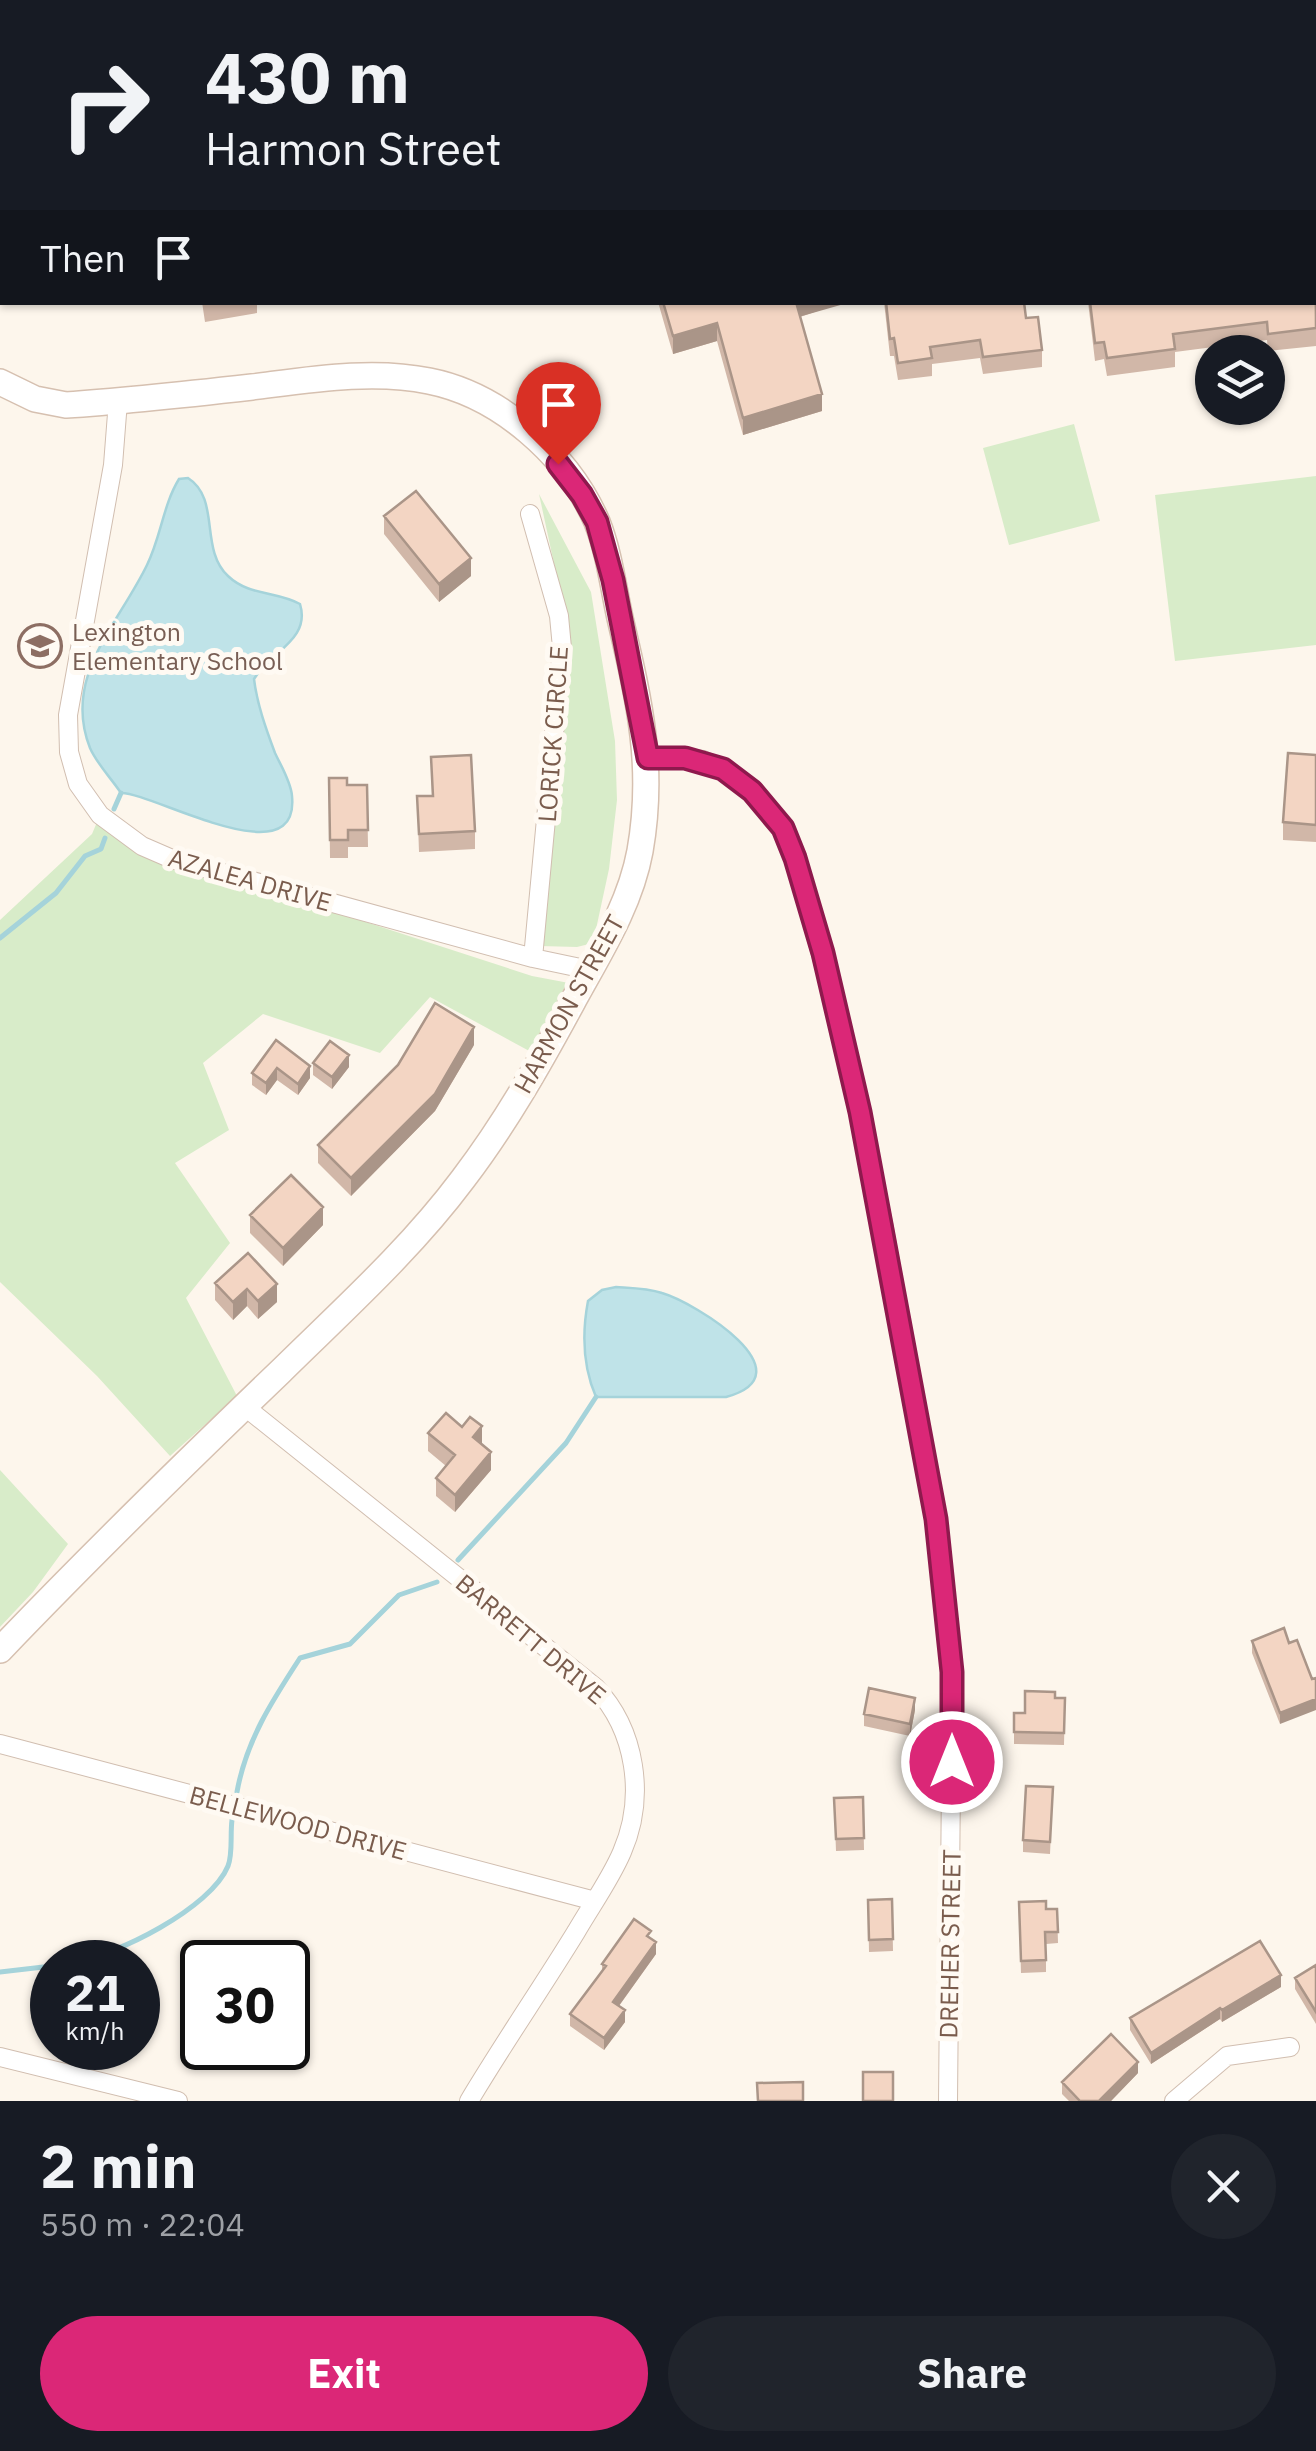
<!DOCTYPE html>
<html lang="en">
<head>
<meta charset="utf-8">
<style>
	body { margin:0; font-family:"IBM Plex Sans",sans-serif; background:#20242c; color:#f1f3f6; height:100vh; display:flex; flex-direction:column; font-size:38px; white-space:nowrap }
	* { box-sizing:border-box; margin:0 }
	p { font-size:32px; color:#9ea1a6 }
	.icon { flex:none; width:55px; height:55px; fill:none; stroke:currentColor; stroke-width:2; stroke-linecap:round; stroke-linejoin:round }
	.map { position:relative; height:2101px; overflow:hidden }
	.details { display:flex; flex-direction:column; background:#171b24; flex:1 }
	.details>* { flex:none }
	.top-card { position:absolute; left:0px; top:0px; width:1318px; height:305px; box-shadow:0 2px 8px #0004; background:#171b24; color:#f1f3f6; overflow:hidden }
	.tools { position:absolute; left:1195px; top:335px; display:grid; gap:20px }
	.tools a { display:grid; place-items:center; width:90px; height:90px; border-radius:50%; background:#171b24; box-shadow:0 2px 8px #0004; font-size:50px }
	.speed { position:absolute; left:30px; top:1940px; display:flex; gap:20px; font-size:50px; font-weight:700; text-align:center }
	.speed>* { display:grid; place-content:center; width:130px; height:130px; border-radius:50%; background:#171b24; box-shadow:0 2px 8px #0004; line-height:1 }
	.speed small { font-size:25px; font-weight:400 }
	.speed .limit { border:5px solid #111; border-radius:15px; background:#fff; color:#111 }
	.pin { position:absolute; display:grid; place-items:center; width:85px; height:85px; color:#fff; margin:-102px -42px; border-radius:50% 50% 50% 0; rotate:-45deg; box-shadow:0 0 10px #0007 }
	.pin .icon { rotate:45deg }
	.me { position:absolute; width:110px; margin:-55px; rotate:0deg; stroke-linejoin:round; filter:drop-shadow(0 0 8px #0008) }
	.turn { display:flex; align-items:center; gap:35px; height:210px; padding:0 40px; font-size:45px }
	.turn .icon { width:130px; height:130px; stroke-width:2.5 }
	.turn b { display:block; font-size:70px; line-height:85px }
	.then { display:flex; align-items:center; height:95px; padding:0 40px; background:#0003; gap:20px; font-size:38px }
	.round { display:grid; place-items:center; flex:none; width:105px; height:105px; border-radius:52px; background:#20242c }
	.summary { display:flex; align-items:center; justify-content:space-between; height:170px; padding:0 40px }
	h1 { font-size:60px; font-weight:700; line-height:75px }
	.cta { display:flex; gap:20px; margin-top:auto; padding:20px 40px }
	.cta a { flex:1; height:115px; border-radius:60px; background:#db2777; color:#fff; font-size:40px; font-weight:700; line-height:115px; text-align:center }
	.cta a+a { background:#20242c; color:#f1f3f6 }
	.map>svg:first-child { display:block }
	.green { fill:#d8ecc9 }
	.water { fill:#bfe3e8; stroke:#a5d3da; stroke-width:2.5 }
	.lines { fill:none; stroke-linecap:round; stroke-linejoin:round }
	.stream { stroke:#a5d3da; stroke-width:5 }
	.street-casing { stroke:#d1beb0; stroke-width:20 }
	.secondary-casing { stroke:#d6c0b0; stroke-width:28 }
	.primary-casing { stroke:#dad1cd; stroke-width:32 }
	.street { stroke:#fff; stroke-width:18 }
	.secondary { stroke:#fff; stroke-width:25 }
	.primary { stroke:#fbd9a5; stroke-width:30 }
	.wall { fill:#d1b7a8 }
	.shaded-wall { fill:#aa9588 }
	.building { fill:#f3d5c3; stroke:#aa9588; stroke-width:2.5 }
	.route-casing { stroke:#8e194d; stroke-width:25 }
	.route { stroke:#db2777; stroke-width:18 }
	.labels { text-anchor:middle; stroke-width:10; stroke-linejoin:round; paint-order:stroke }
	.education-label { font-size:25px; fill:#785e54; stroke:#fffaf3; text-anchor:start }
	.street-label { font-size:25px; fill:#7a5c4d; stroke:#fffaf3 }
</style>
</head>
<body>
<div class="map">
<svg width="1316" height="2101" viewBox="0 0 1316 2101">
	<rect width="100%" height="100%" fill="#fdf6ec"/>
	<path class="green" d="M1074,424l26,97 -91,24 -26,-97z
		M1316,476v169l-141,16 -20,-166z
		M539,494l52,98 24,149 2,59 -8,69 -16,74 -16,4 -37,-1 26,-327z
		M100,815l72,44 360,117 37,7 -12,33 -24,37 -103,-56 -50,56 -117,-39 -60,49 26,67 -54,33 55,80 -44,55 51,98 -67,60 -73,-80 -97,-94v-362l92,-86z
		M0,1470l68,74 -35,48 -33,35z"/>
	<path class="water" d="M188,478c33,21 11,71 40,98 21,20 48,15 72,28 11,36 -30,48 -46,75 3,25 12,50 21,74 6,13 16,29 17,43 8,83 -140,-4 -171,-3 -10,-15 -24,-29 -31,-45 -28,-71 28,-123 57,-183 14,-28 16,-60 32,-86z
		M616,1287c15,1 31,1 46,6 34,10 148,81 64,104h-130c-13,-30 -14,-64 -8,-96l14,-11z"/>
	<g class="lines">
		<path class="stream" d="M114,809l7,-16
			M0,938l56,-45 29,-37 16,-7 4,-11
			M458,1560l108,-117 30,-46
			M237,1792c9,-51 35,-91 63,-134l50,-14 49,-49 38,-13
			M73,1962c43,-6 138,-54 155,-96 5,-12 2,-32 4,-46
			M0,1972l52,-6"/>
		<g class="street-casing">
			<path id="street" d="M980,0v2
				M0,95l2,6
				M118,401l-5,64 -45,250 1,37 9,32 22,31 42,31 30,13 361,99 57,12
				M530,514l29,102 3,32 -29,310
				M648,758h37l18,2 20,9 29,22 31,37 12,30 47,174 41,191 53,296 16,153 -4,429
				M244,1406l351,281c41,43 51,110 27,165 -12,28 -31,54 -46,80 -35,57 -73,112 -107,169
				M0,1744l595,157
				M0,2057l178,44
				M1174,2101l53,-45 63,-9"/>
		</g>
		<g class="secondary-casing">
			<path id="secondary" d="M0,253l2,-1
				M0,382l35,17 31,6c62,-4 124,-11 186,-18 56,-7 120,-18 177,-6 71,14 139,74 168,141 12,30 16,64 23,96 19,82 35,148 20,233 -10,55 -42,104 -68,152 -33,61 -67,121 -109,176 -53,71 -120,131 -183,193 -95,91 -189,183 -280,278"/>
		</g>
		<g class="primary-casing">
			<path id="primary" d="M516,0l1,2
				M539,0l2,2
				M573,0l1,2
				M688,0l9,2
				M1000,2l17,-2"/>
		</g>
		<use href="#street" class="street"/>
		<use href="#secondary" class="secondary"/>
		<use href="#primary" class="primary"/>
	</g>
	<path class="wall" d="M2,26v42l-2,-7v-34z
		M1316,184v162l-48,5 -1,-11 -92,12v15l-68,9 -3,-17 -9,2 -7,-59h227z
		M202,302h55v11l-52,9z
		M658,302h186l-44,15 22,94 -79,24 -26,-94 -44,13z
		M884,302h140l2,16 16,32v17l-59,7 -3,-16 -48,6v12l-34,4 -4,-24h-4z
		M384,516l87,60 -32,26 -55,-68z
		M1316,755v87l-33,-2v-18z
		M431,757l44,74v18l-56,3 -2,-56h15z
		M329,778l18,7h20l1,62h-20v11h-18z
		M276,1040l34,38 -12,17 -21,-15 -11,15 -14,-10v-12z
		M474,1045l-39,66 -84,85 -33,-33v-18z
		M313,1063l36,4 -17,22 -19,-14z
		M250,1215l73,10 -40,41 -33,-33z
		M248,1253l29,49 -19,17 -11,-13 -14,14 -18,-20v-17z
		M428,1433l53,11 10,26 -36,42 -19,-16v-18l10,-12 -18,-15z
		M1252,1641l37,2 -9,81 -28,-71z
		M1055,1698h10l-1,47 -50,-1v-31h11z
		M915,1710l-5,26 -46,-10v-12z
		M1053,1787l-3,67 -27,-2v-12z
		M863,1797l1,53 -28,1 -2,-53z
		M892,1899l1,52 -24,1 -1,-52z
		M1019,1902l27,7h11l1,34 -12,1v28l-25,1z
		M651,1939l5,15 -37,52 6,16 -21,28 -34,-24v-12l32,-43v-7z
		M1316,1965v59l-21,-35v-11z
		M1281,1987l-59,35 -2,-3 -69,45 -21,-34v-12z
		M1138,2073l-27,28h-42l-7,-7v-12z"/>
	<path class="shaded-wall" d="M795,302h49v2l-49,14z
		M717,323v18l-44,13v-18z
		M822,394v17l-79,24v-17z
		M471,558v18l-32,26v-18z
		M474,1027v18l-39,66 -84,85v-18z
		M349,1055v12l-17,22v-12z
		M310,1066v12l-12,17v-11z
		M277,1068v12l-11,15v-12z
		M323,1207v18l-40,41v-18z
		M277,1284v18l-19,17v-18z
		M247,1289v17l-14,14v-18z
		M482,1426v18l-9,-7z
		M491,1452v18l-36,42v-17z
		M915,1698v12l-5,26v-12z
		M1316,1699v11l-36,14v-11z
		M656,1942v12l-43,60v-12z
		M1281,1975v12l-59,35v-12z
		M1220,2008v11l-69,45v-11z
		M625,2010v12l-21,28v-12z
		M1138,2062v11l-27,28h-12z"/>
	<path class="building" d="M13,0h20l1,2h-20z
		M52,0h25l1,2h-32z
		M405,0h37l1,2h-37z
		M2,26v19l-2,-7v-11z
		M1315,184l1,144 -48,6 -1,-12 -94,12 2,15 -68,9 -3,-16 -9,1 -5,-41h225z
		M663,302h133l26,92 -79,24 -26,-95 -44,13z
		M886,302h138l2,16 12,-1 4,33 -59,7 -3,-17 -50,7 2,11 -34,5 -4,-25 -4,1z
		M416,491l55,67 -32,26 -55,-68z
		M1288,753l28,2v70l-33,-3z
		M471,755l4,76 -56,3 -2,-38h16l-2,-39z
		M329,778h18v7h20l1,45h-20v10h-18z
		M435,1003l39,24 -39,67 -84,84 -33,-33 80,-80z
		M276,1040l34,26 -12,18 -21,-16 -11,15 -14,-10z
		M330,1041l19,14 -17,22 -19,-14z
		M291,1175l32,32 -40,41 -33,-33z
		M248,1253l29,31 -19,17 -11,-12 -14,13 -18,-19z
		M446,1413l16,14 8,-10 12,9 -9,11 18,15 -36,43 -19,-17 19,-23 -27,-22z
		M1284,1628l5,15 8,-3 15,39 4,-1v21l-36,14 -28,-72z
		M869,1688l46,10 -5,26 -46,-10z
		M1025,1691l30,1v6h10l-1,35 -50,-1v-19h11z
		M1026,1786l27,1 -3,55 -27,-2z
		M863,1797l1,41 -28,1 -2,-41z
		M892,1899l1,40 -24,1 -1,-40z
		M1046,1901v8h11l1,23h-13l1,28 -25,1 -2,-59z
		M634,1919l17,12 -4,5 9,6 -43,60 12,8 -21,28 -34,-24 36,-48 -4,-2z
		M1260,1941l21,34 -59,35 -2,-2 -69,45 -21,-35z
		M1316,1965v47l-21,-34z
		M1111,2034l27,28 -39,39h-19l-18,-19z
		M863,2072h30v29h-30z
		M803,2082v19h-45l-1,-18z"/>
	<g class="lines">
		<g class="route-casing">
			<path id="route" d="M558,464l24,31 15,27 16,58 35,178h37l38,11 29,22 31,37 12,30 28,95 37,159 76,407 16,153v90"/>
		</g>
		<use href="#route" class="route"/>
	</g>
	<defs>
		<g id="school-ring" transform="scale(2.25)"><circle r="9.5" fill="#fffaf3" stroke="#8d6e63" stroke-width="1.5"/><path d="M0-5L7-2L0 1L-7-2ZM-4 1L0 2.5L4 1V4Q0 6-4 4Z" fill="#8d6e63"/></g>
	</defs>
	<g fill-rule="evenodd">
		<use href="#school-ring" x="40" y="646"/>
	</g>
	<g class="labels">
		<g class="education-label">
			<text x="72" y="641">Lexington<tspan x="72" dy="29">Elementary School</tspan></text>
		</g>
		<g class="street-label">
			<text transform="translate(553 734) rotate(-86)" y="9">LORICK CIRCLE</text>
			<text transform="translate(250 880) rotate(16)" y="9">AZALEA DRIVE</text>
			<text transform="translate(569 1004) rotate(-61)" y="9">HARMON STREET</text>
			<text transform="translate(531 1639) rotate(40)" y="9">BARRETT DRIVE</text>
			<text transform="translate(298 1823) rotate(15)" y="9">BELLEWOOD DRIVE</text>
			<text transform="translate(950 1944) rotate(-89)" y="9">DREHER STREET</text>
		</g>
	</g>
</svg>
<div class="tools">
<a><svg class="icon" aria-label="layers" viewBox="0 0 24 24"><path d="M12 4l9 5-9 5-9-5zM3 14l9 5 9-5"/></svg></a>
</div>
<div class="speed"><div>21<small>km/h</small></div><div class="limit">30</div></div>
<div class="pin" style="left:558px;top:464px;background:#d93025"><svg class="icon" aria-label="arrive" viewBox="0 0 24 24"><path d="M6 21V4h12l-3 4 3 4H6"/></svg></div>
<svg class="me" style="left:952px;top:1762px" viewBox="-20 -20 40 40"><circle r="17" fill="#db2777" stroke="#fff" stroke-width="3"/><path d="M0-11L8 9 0 5-8 9z" fill="#fff"/></svg>
<div class="top-card">
<div class="turn"><svg class="icon" aria-label="right" viewBox="0 0 24 24"><path d="M7 20v-9h11M14 6l5 5-5 5"/></svg><div><b>430 m</b>Harmon Street</div></div>
<div class="then">Then<svg class="icon" aria-label="arrive" viewBox="0 0 24 24"><path d="M6 21V4h12l-3 4 3 4H6"/></svg></div>
</div>
</div>
<section class="details">
<div class="summary"><div><h1>2 min</h1><p>550 m · 22:04</p></div><a class="round"><svg class="icon" aria-label="close" viewBox="0 0 24 24"><path d="M6 6l12 12M18 6L6 18"/></svg></a></div>
<div class="cta"><a>Exit</a><a>Share</a></div>
</section>
</body>
</html>
